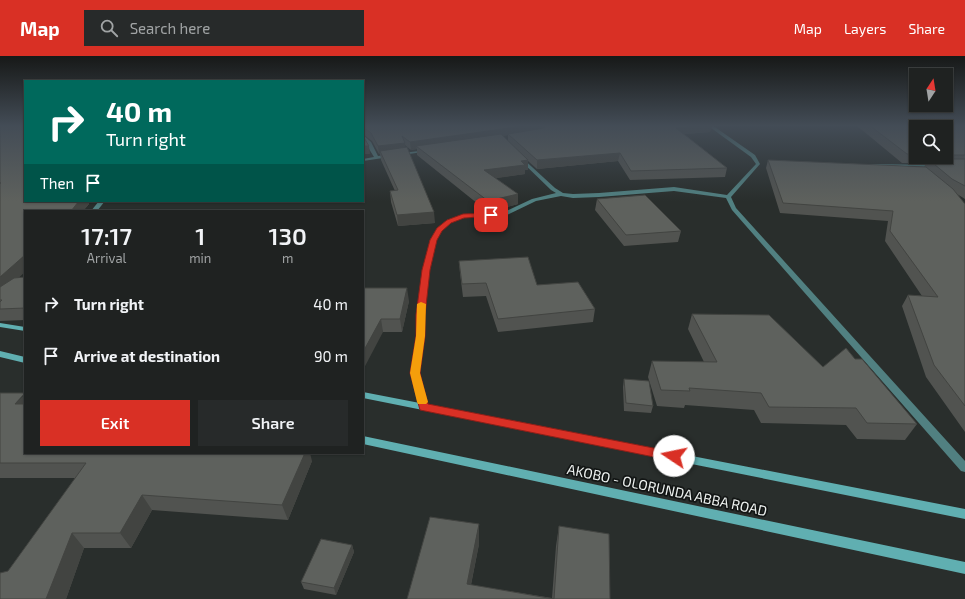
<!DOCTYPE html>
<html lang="en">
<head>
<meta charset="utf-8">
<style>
	body { margin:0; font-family:"Exo 2",sans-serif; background:#272a2a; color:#f1f3f6; height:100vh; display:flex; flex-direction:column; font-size:15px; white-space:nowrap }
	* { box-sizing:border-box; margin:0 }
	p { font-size:13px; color:#a1a4a5 }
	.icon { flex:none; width:22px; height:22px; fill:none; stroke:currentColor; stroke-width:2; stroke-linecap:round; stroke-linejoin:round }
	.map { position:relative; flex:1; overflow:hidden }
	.panel { position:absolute; left:24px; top:154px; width:340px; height:244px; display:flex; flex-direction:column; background:#1f2221; border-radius:0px; box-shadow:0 1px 3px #0004,0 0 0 1px #3c3f3f }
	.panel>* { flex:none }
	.hud { position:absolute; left:24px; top:24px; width:340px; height:122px; border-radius:0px; box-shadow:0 1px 3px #0004,0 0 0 1px #3c3f3f; background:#00695c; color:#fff; overflow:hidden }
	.needle { width:26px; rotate:12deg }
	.controls { position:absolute; left:909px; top:12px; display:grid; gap:8px }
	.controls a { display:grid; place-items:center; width:44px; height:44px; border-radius:0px; background:#1f2221; box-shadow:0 1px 3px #0004,0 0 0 1px #3c3f3f; font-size:20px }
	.pin { position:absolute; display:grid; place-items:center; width:34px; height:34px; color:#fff; margin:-17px; border-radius:8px; box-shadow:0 2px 6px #0006 }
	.me { position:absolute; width:44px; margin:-22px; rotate:281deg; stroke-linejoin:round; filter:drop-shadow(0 0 3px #0008) }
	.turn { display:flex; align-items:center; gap:14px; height:84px; padding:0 16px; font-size:18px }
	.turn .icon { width:52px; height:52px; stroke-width:2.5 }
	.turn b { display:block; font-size:28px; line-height:34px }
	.then { display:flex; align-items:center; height:38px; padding:0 16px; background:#0003; gap:8px; font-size:15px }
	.eta { display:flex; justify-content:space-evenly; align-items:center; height:68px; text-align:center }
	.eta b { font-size:24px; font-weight:600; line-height:28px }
	.button { display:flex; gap:8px; margin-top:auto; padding:8px 16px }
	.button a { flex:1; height:46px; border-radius:0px; background:#d93025; color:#fff; font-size:16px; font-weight:600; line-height:46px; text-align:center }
	.button a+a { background:#272a2a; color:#f1f3f6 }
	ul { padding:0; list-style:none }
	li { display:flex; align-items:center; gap:12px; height:52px; padding:0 16px }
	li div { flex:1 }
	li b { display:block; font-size:15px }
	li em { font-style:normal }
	header { display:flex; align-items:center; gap:24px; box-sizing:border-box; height:56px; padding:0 20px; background:#d93025; color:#fff }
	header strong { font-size:19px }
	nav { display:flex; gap:22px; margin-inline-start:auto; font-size:14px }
	.search { width:280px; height:36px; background:#272a2a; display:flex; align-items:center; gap:10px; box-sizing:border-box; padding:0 14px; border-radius:0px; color:#a1a4a5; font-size:15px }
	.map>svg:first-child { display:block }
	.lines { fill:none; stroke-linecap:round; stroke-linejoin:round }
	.street { fill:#518081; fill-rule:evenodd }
	.secondary { fill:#60afb1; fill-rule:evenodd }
	.wall { fill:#515350; fill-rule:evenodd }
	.shaded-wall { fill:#424441 }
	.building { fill:#5e615d; stroke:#424441 }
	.route { fill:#d93025; stroke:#8d1f18 }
	.slow { fill:#f59e0b }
	.labels { text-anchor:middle; stroke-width:3.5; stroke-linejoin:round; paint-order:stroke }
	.near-street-label { font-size:14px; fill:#eef2f0; stroke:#131615 }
</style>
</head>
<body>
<header>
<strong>Map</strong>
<div class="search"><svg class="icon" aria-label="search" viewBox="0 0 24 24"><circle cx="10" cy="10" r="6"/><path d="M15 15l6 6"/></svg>Search here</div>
<nav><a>Map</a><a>Layers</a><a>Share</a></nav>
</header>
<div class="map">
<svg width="965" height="543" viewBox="0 0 965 543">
	<rect width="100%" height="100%" fill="#292e2c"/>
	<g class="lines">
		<path class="street" d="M707,69h5l43,30 5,9 -29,33 5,11 229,253v11l-4,-1 -229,-261 -6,-12 -52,-7 -75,6 -26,1 -12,-2 -25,5 -31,15 -41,2 -13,4 -10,9 -5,9 -7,30 -5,45 1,21 -6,37 9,34 -2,2 -3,1 -3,-1 -9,-36 6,-37 -1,-21 7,-45 7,-30 6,-10 11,-10 14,-5 43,-3 28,-13 24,-6 -5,-3 -33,-32v-2h2l35,32 8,5 10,1 26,-1 75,-6 53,8 29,-31 -5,-7z
			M363,79l8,7 7,14 49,-6 2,1 -66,10v-2l11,-2 -11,-18z
			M868,108l67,1 2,1 -2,1 -65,-1h-2z
			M99,145h6l-8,10h-6z"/>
		<path class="secondary" d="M0,267l25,4v4l-25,-4z
			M0,295l25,6v6l-25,-6z
			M363,336l602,117v10l-602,-121z
			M363,380l602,126v12l-602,-130z"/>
	</g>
	<path class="wall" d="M0,69l25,76h63l1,3 -6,7h-58l-6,67 6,-1v43l-25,1z
		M363,69h349l-2,7 -26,2 43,34 -2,9 -95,3 -12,-19 -81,8 -9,-8v9h-3v4l-30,4 23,16v10l-30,8 -71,-57v-6l-6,1 -6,-5v2l30,76 -37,3 -7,-24 -1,-11h5l-14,-31 -1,-6h-1l-7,-13 -9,-7zM508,79v6l-5,-5z
		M856,69h109v74l-8,-5 8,10v228l-39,-55 -24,-71 6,-11 14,1 -37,-55 3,-20 -108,-8 -14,-45 2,-8 156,7 2,-4h-24zM916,71h30v30h-30z
		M597,143l84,32 -3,11 -54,4 -29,-36z
		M459,205l78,24 58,24 -2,13 -95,10 -12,-36 -23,1 -3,-24z
		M363,232l46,13 -7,31h-19z
		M692,258l131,53 32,-8 62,65 -12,16 -48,-1 -11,-14 -85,-2 -7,-13 -69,-5 -1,3 -27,-2 -9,-29 4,-16 52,1 -16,-33z
		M624,323l29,27 -2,7 -27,-2 -1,-24z
		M0,337l25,60 287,8 -24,59 -136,-10 -21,38h-47l-18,51h-66l8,-28 68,-93h-76z
		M559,470l51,73h-203l72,-55 -8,41 81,13 4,-52z
		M352,489l2,7 -18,43 -32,-6 -3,-7z"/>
	<path class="shaded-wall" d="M530,69h12v6l-34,3v1l-88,13 -4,-2 1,3 -6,1 -1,-8z
		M712,69l-2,7 -36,3 2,-7z
		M405,87l1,7 -26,1v3h-1l-1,-8z
		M363,90h6l1,8h-7z
		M620,97l-2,8 -81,8v-9z
		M528,104v10h-3v4l-41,6v-10l37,-9z
		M518,138v10l-30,8v-11z
		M79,145h9l1,3 -6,7h-12z
		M434,156l1,11 -37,3 -1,-11z
		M25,199v17l-25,23v-18z
		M407,232l2,13 -7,31 -2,-13z
		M381,263l2,13 -20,38v-18z
		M25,338v23l-10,-13z
		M305,397h5l2,8 -24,59 -6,-15z
		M142,439l10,15 -21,38 -11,-15z
		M479,468v20l-11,55 -1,-15z
		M72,477l12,15 -18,51h-20z
		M352,489l2,7 -18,43 -2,-7z"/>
	<path class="building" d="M0,69h25v76h54l-8,10h-46v44l-25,22v-94h1h-1z
		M363,69h167l-120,17 -8,-6 3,7 -27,3 -7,-13 -8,-6z
		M544,69h165l-33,3 51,40 -96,3 -11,-18 -83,7 -29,-26 36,-6 1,-2z
		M869,69h96v30h-19v-28h-30v27h-9z
		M501,78l27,26 -7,1 4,4 -41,5 34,24 -30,7 -72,-55z
		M363,80l6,10h-6z
		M407,91l27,65 -37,3 -7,-24 8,-1 -18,-39z
		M928,103h37v27l-13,-7z
		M768,104l158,7 27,22 12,15v202l-31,-41 -26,-70 30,2 -48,-66 3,-20 -110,-8z
		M645,139l36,36 -55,4 -29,-36z
		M528,201l9,28 41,-3 17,27 -97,10 -12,-36 -24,1 -3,-23z
		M25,221v31l-25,1v-7l2,-2h-2v-13l14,-9z
		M363,232h44l-7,31h-19l-18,33z
		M692,258l77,1 54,52 23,-19 9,11h7l55,65 -50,-1 -11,-15 -87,-1 -8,-14 -72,-5 1,3 -29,-1 -9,-29 65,1z
		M624,323l25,2 4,25 -27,-3z
		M0,337h25l-10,11h10v49h280l-23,52 -140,-10 -22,38h-48l-26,66h-46v-26l8,-2 78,-108h-86z
		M430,461l49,7 -12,60 87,15 5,-73 50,8 1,65h-203z
		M321,483l31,6 -18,43 -33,-6z"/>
	<linearGradient id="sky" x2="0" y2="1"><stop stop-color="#171918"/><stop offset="0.48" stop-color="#434c56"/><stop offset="1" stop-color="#434c56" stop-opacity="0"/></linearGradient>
	<rect width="965" height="145" fill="url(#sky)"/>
	<path class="route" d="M491,157l4,2 -1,1 -30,2 -13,5 -9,8 -5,9 -7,30 -5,45v21l-5,37 8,31 246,48 4,1 2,3 -2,4 -4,1 -254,-51 -10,-37 6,-37v-21l6,-45 8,-30 7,-12 10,-8 16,-6z"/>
	<path class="slow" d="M421,246l5,2 -1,32 -5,37 8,29 -2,2h-8l-1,-2 -7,-29 6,-37 1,-32z"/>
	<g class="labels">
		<g class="near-street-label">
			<text transform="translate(667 434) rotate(12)" y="5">AKOBO - OLORUNDA ABBA ROAD</text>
		</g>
	</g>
</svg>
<div class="controls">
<a><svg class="needle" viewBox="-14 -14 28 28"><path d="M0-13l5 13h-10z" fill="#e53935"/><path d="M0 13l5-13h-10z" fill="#a1a4a5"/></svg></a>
<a><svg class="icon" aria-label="search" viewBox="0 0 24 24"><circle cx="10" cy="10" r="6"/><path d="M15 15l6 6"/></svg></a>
</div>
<div class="pin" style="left:491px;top:159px;background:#d93025"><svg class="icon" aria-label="arrive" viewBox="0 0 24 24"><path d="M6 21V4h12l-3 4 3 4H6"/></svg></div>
<svg class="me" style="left:674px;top:400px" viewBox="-20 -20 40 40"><circle r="19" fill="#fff"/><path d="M0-13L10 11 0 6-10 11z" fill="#d93025"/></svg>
<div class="hud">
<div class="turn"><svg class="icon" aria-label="right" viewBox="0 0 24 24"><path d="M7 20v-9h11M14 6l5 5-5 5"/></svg><div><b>40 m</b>Turn right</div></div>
<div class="then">Then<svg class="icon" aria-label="arrive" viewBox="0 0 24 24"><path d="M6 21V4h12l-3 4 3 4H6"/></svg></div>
</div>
<section class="panel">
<div class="eta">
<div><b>17:17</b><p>Arrival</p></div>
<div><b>1</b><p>min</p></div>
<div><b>130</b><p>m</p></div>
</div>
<ul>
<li><svg class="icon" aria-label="right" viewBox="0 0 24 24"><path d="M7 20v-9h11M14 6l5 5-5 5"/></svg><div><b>Turn right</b></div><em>40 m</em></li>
<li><svg class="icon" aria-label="arrive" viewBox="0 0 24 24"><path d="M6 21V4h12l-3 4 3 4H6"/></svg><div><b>Arrive at destination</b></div><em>90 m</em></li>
</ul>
<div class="button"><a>Exit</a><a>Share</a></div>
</section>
</div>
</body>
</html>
